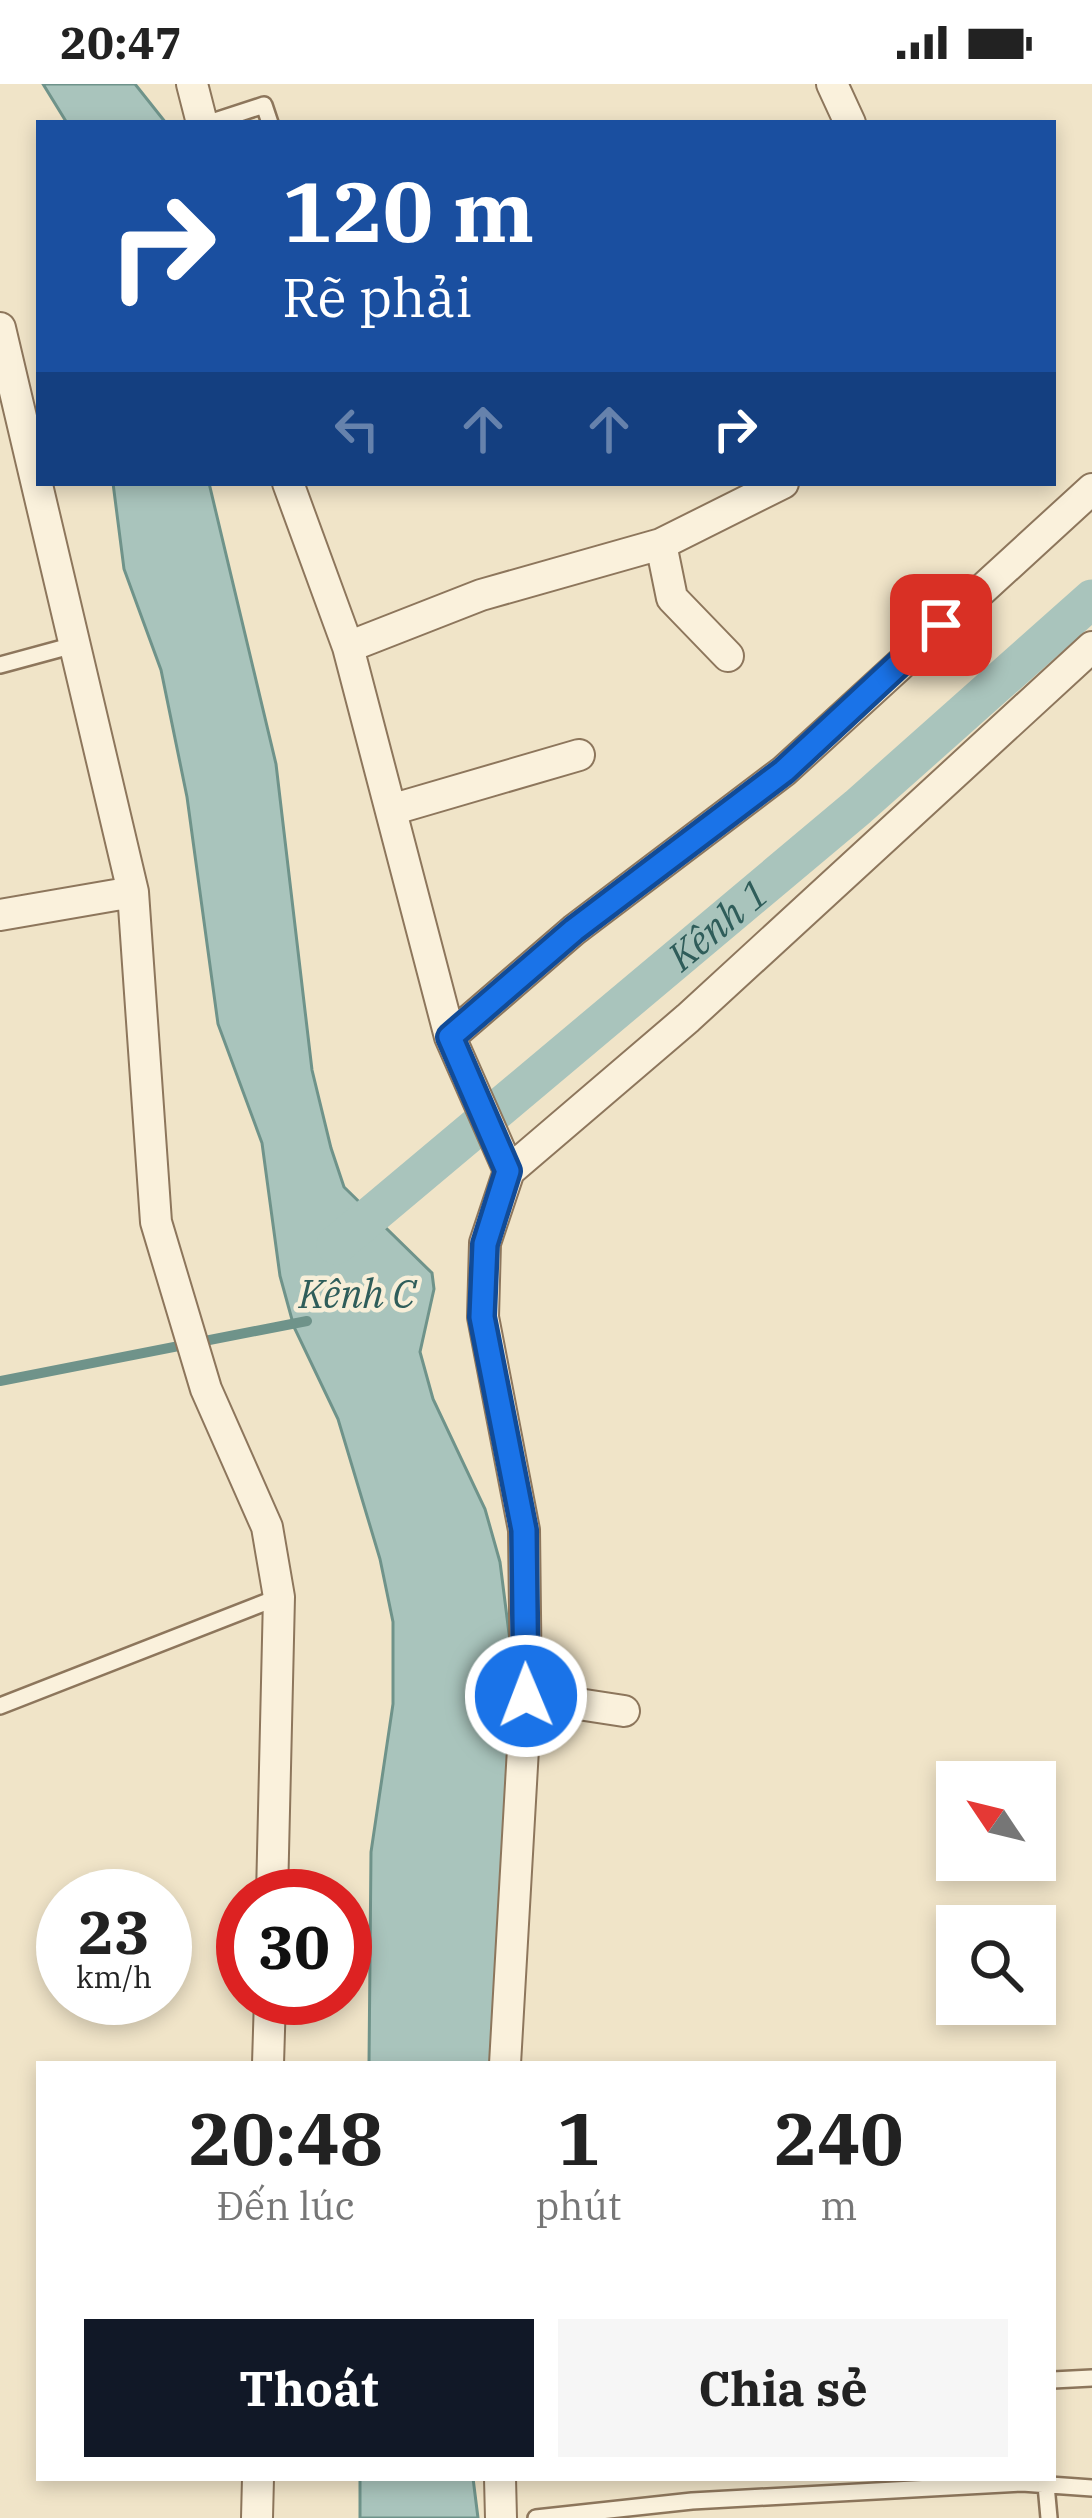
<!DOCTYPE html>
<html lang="vi">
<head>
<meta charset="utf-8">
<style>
	body { margin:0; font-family:"IBM Plex Serif",serif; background:#f6f6f6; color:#222; height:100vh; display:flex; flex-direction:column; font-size:45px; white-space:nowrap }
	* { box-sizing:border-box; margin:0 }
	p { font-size:39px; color:#767676 }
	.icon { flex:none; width:66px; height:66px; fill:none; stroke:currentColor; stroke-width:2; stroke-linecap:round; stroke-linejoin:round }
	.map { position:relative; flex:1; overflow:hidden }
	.side { position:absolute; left:36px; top:1977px; width:1020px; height:420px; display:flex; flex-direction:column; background:#fff; border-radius:0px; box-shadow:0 6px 18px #0003 }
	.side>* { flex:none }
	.banner { position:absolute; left:36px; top:36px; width:1020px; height:366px; border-radius:0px; box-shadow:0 6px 18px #0003; background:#1a4fa0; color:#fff; overflow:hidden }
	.needle { width:78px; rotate:305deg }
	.controls { position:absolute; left:936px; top:1677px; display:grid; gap:24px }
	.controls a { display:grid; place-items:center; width:120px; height:120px; border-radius:0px; background:#fff; box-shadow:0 6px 18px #0003; font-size:60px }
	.speed { position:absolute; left:36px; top:1785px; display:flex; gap:24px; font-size:60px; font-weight:700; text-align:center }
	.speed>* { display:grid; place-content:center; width:156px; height:156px; border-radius:50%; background:#fff; box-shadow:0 6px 18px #0003; line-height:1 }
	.speed small { font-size:30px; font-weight:400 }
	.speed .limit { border:18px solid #d22; background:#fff; color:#111 }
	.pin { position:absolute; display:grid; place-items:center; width:102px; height:102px; color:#fff; margin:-51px; border-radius:24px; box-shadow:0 6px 18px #0006 }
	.me { position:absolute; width:132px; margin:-66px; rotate:359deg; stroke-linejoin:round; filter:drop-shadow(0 0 9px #0008) }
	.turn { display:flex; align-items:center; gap:42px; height:252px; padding:0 48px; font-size:54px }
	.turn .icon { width:156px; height:156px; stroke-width:2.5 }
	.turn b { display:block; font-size:84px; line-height:102px }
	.lanes { display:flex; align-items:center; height:114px; padding:0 48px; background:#0003; justify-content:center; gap:60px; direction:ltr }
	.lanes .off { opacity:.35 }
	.eta { display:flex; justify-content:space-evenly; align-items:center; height:204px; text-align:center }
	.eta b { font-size:72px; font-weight:800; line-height:84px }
	.primary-button { display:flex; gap:24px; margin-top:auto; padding:24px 48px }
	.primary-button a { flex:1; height:138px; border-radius:0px; background:#111827; color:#fff; font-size:48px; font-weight:800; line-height:138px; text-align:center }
	.primary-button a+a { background:#f6f6f6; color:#222 }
	.status { display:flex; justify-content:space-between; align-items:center; height:84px; padding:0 60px; background:#fff; direction:ltr }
	.status svg { height:33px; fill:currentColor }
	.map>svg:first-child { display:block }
	.water { fill:#a9c4bc; stroke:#6f938a; stroke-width:3 }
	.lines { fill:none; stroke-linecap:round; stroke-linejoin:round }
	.stream { stroke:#6f938a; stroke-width:10 }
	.canal { stroke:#a9c4bc; stroke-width:39 }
	.service-casing { stroke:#8d765c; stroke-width:20 }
	.minor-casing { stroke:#8d765c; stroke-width:34 }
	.service { stroke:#faf1dc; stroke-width:15 }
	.minor { stroke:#faf1dc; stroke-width:30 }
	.route-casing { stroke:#114b97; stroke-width:30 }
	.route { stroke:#1a73e8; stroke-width:21 }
	.labels { text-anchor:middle; stroke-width:9; stroke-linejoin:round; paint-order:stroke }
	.water-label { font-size:39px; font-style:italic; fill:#2f5d5a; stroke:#f7eed8 }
</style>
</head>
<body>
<div class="status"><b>20:47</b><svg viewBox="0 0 49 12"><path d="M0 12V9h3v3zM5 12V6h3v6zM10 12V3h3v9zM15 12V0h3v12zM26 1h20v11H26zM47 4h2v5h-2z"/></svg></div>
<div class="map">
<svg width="1092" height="2434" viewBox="0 0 1092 2434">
	<rect width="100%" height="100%" fill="#f0e4c8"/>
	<path class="water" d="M43,0h92l31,39h-99z
		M113,399h96l67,281 36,306 19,78 13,39 88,86 2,16 -14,63 13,47 52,110 15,53 13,103 -22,399h-122l2,-212 22,-148v-82l-13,-63 -42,-140 -44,-92 -14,-51 -18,-133 -44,-119 -31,-227 -26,-127 -37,-101z
		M360,2394h113l5,40h-118z"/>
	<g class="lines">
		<path class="stream" d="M0,1297l307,-60"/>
		<path class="canal" id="s1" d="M336,1161l522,-438 234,-208"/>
		<g class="service-casing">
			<path id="service" d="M209,39l55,-18 6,18
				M0,581l74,-20
				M0,1622l279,-109
				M1053,2296l39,-2
				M1046,2401l3,33
				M536,2434l156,-17 330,-18 70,5"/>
		</g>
		<g class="minor-casing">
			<path id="minor" d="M192,0l10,39
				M832,0l18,39
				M0,244l133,564 23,330 50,167 61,138 12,70 -7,299
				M288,399l60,164 102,390 59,134
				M661,460l122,-61
				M348,563l133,-52 180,-51 11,54 56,58
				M394,725l185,-54
				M0,831l133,-23
				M450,953l124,-107 210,-159 308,-282
				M526,1612l98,15
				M268,1980l2,-66
				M505,1980l21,-368 -2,-166 -41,-213 2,-74 24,-72 179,-153 404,-371
				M500,2394l1,40
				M257,2434l1,-40"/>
		</g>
		<use href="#service" class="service"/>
		<use href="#minor" class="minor"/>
	</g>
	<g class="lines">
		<g class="route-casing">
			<path id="route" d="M526,1612l-2,-166 -42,-213 3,-73 23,-73 -58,-134 124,-107 210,-159 157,-146"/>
		</g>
		<use href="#route" class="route"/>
	</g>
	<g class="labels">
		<g class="water-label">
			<text dy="14" stroke="none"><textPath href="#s1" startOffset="498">Kênh 1</textPath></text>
			<text x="357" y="1224">Kênh C</text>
		</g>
	</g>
</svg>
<div class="controls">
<a><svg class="needle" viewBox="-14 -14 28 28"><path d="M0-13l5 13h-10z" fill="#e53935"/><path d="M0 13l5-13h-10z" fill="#767676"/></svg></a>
<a><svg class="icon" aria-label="search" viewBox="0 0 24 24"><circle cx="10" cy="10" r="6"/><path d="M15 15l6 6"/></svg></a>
</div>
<div class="speed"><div>23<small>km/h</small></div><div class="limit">30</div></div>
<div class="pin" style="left:941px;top:541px;background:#d93025"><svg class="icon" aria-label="arrive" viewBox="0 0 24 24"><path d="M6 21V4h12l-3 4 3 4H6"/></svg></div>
<svg class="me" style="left:526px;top:1612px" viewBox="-20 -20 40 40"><circle r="17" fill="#1a73e8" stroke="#fff" stroke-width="3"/><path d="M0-11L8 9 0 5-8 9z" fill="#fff"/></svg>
<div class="banner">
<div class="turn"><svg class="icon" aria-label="right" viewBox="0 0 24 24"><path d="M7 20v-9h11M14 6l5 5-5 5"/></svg><div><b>120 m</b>Rẽ phải</div></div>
<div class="lanes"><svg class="icon off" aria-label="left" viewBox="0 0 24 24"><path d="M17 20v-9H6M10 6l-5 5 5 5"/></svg><svg class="icon off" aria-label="ahead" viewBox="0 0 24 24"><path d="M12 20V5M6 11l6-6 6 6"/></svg><svg class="icon off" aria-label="ahead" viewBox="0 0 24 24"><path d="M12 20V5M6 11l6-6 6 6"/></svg><svg class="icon" aria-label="right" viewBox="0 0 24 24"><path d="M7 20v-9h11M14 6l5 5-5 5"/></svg></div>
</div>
<section class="side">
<div class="eta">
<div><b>20:48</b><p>Đến lúc</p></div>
<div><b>1</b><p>phút</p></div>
<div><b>240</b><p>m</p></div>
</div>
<div class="primary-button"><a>Thoát</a><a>Chia sẻ</a></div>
</section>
</div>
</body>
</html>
